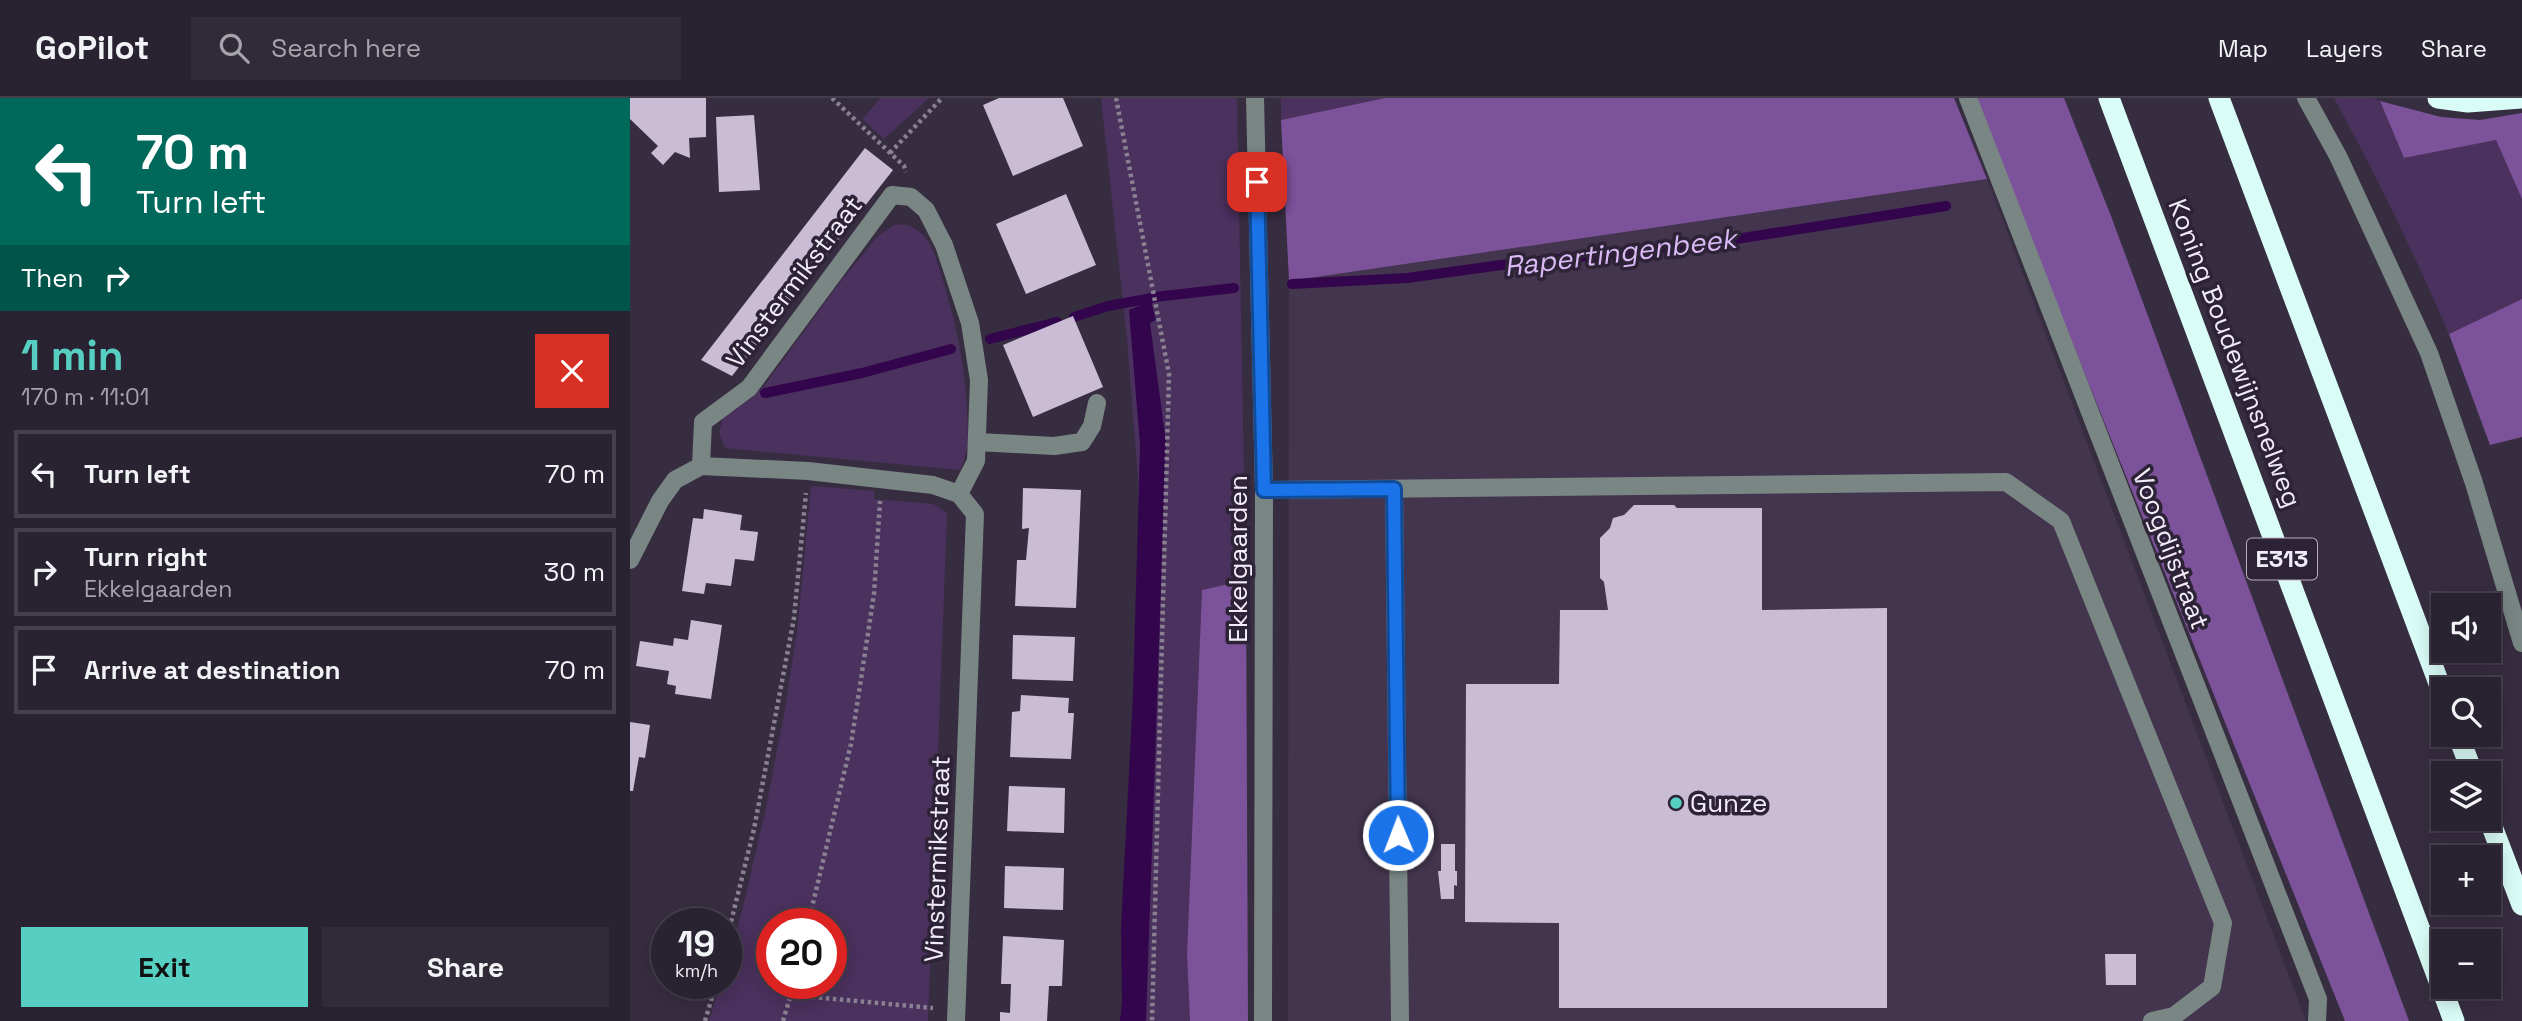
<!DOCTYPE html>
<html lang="en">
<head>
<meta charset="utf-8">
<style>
	body { margin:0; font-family:"Space Grotesk",sans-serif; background:#312a38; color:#f1f3f6; height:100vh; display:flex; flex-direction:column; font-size:26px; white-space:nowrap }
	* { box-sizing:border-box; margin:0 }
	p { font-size:23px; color:#a5a4ab }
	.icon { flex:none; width:38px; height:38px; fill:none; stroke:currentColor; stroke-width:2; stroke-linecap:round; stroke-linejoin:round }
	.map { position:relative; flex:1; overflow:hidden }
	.side { display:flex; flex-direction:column; background:#292230; width:630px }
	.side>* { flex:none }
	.banner { background:#00695c; color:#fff; overflow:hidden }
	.controls { position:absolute; left:1801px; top:495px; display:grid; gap:14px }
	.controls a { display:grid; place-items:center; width:70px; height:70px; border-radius:0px; background:#292230; box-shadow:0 4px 18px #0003,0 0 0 2px #453f4c; font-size:35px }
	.speed { position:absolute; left:21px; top:810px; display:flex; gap:14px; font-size:35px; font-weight:700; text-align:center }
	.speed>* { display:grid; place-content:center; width:91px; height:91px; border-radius:50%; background:#292230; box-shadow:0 4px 18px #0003,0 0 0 2px #453f4c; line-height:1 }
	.speed small { font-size:18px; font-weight:400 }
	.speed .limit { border:10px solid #d22; background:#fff; color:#111 }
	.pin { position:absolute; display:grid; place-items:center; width:60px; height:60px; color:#fff; margin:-30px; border-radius:14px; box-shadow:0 4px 10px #0006 }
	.me { position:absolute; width:77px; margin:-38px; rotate:359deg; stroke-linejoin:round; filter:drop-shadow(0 0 5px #0008) }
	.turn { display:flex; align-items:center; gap:24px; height:147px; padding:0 21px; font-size:32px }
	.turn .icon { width:91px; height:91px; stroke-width:2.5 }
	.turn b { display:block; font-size:49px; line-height:60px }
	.then { display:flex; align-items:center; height:66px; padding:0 21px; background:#0003; gap:14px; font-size:26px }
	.round { display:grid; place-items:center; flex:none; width:74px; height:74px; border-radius:0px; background:#312a38 }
	.overview { display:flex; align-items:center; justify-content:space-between; height:119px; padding:0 21px }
	h1 { font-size:42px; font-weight:700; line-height:52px; color:#57cec2 }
	.cta { display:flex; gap:14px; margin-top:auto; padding:14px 21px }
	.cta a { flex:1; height:80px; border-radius:0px; background:#57cec2; color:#111; font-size:28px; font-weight:700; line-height:80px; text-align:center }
	.cta a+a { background:#312a38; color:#f1f3f6 }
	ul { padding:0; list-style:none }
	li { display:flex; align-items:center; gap:21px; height:88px; margin:0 14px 10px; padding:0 7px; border:4px solid #453f4c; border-radius:0px }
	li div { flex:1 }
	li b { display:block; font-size:26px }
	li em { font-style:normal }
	header { display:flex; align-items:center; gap:42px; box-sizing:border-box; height:98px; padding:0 35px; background:#292230; border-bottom:2px solid #453f4c }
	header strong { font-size:33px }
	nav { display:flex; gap:38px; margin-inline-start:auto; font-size:24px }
	.search { width:490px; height:63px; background:#312a38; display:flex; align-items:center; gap:18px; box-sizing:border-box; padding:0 24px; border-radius:0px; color:#a5a4ab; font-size:26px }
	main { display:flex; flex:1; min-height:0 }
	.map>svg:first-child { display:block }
	.built { fill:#43354d }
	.green { fill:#4b315e; fill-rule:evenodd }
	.forest { fill:#7c529a }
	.water { fill:#33054c }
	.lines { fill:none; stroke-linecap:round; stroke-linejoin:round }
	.stream { stroke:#33054c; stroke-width:10 }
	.building { fill:#c9bcd4 }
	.path { stroke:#898091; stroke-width:4.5; stroke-dasharray:3.5 3.5; stroke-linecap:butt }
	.minor { stroke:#798684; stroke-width:18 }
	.highway { stroke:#dafcf7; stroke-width:21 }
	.route-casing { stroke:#114b97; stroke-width:18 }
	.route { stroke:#1a73e8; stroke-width:12 }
	.poi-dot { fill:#57cec2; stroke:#2d2336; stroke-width:2.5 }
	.labels { text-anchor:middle; stroke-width:7; stroke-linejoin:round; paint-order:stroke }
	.shield { fill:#2d2336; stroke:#b7afbe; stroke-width:2 }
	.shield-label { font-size:24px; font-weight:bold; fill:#f2ebf8 }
	.street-label { font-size:26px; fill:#f2ebf8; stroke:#2d2336 }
	.poi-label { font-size:26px; fill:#f2ebf8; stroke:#2d2336; text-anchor:start }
	.water-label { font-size:28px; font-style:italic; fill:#dab9f5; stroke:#2d2336 }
</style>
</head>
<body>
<header>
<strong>GoPilot</strong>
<div class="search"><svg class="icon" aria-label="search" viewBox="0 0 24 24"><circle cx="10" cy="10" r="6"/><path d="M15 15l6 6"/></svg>Search here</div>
<nav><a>Map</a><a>Layers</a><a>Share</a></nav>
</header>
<main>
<section class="side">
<div class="banner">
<div class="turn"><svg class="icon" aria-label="left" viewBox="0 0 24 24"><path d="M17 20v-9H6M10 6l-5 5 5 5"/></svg><div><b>70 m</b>Turn left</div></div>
<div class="then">Then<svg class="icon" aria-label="right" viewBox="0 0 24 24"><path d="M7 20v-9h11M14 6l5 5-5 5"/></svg></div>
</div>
<div class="overview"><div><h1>1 min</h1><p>170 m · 11:01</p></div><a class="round" style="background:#d93025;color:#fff"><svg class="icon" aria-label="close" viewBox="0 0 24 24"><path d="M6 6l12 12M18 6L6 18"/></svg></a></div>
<ul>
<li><svg class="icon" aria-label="left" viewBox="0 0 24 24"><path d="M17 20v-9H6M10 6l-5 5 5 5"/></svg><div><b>Turn left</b></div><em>70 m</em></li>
<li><svg class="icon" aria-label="right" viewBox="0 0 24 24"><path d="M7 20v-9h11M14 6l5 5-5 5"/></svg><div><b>Turn right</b><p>Ekkelgaarden</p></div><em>30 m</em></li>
<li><svg class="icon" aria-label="arrive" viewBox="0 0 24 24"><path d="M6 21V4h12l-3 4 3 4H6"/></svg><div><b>Arrive at destination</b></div><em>70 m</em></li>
</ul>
<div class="cta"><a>Exit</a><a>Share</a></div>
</section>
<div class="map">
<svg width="1892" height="923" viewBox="0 0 1892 923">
	<rect width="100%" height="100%" fill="#372d40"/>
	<path class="built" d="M1357,81l319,842h-1018l1,-740z"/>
	<path class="green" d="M251,0h48l-45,41 -22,-20z
		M471,0h136l9,482 -44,10 -15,364 3,67h-48l-4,-542 -11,-140z
		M651,0h104l-104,22z
		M1704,0h40l6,3 24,57 92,-18 26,59v100l-73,35c-35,-81 -73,-159 -115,-236z
		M264,127c19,-3 30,9 39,24 18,54 32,106 34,163 1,21 3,38 -7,58l-235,-22 -6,-15 4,-15 29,-20 12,-12 77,-105 37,-45z
		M181,388l63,5v8l59,5 14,9 -19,508h-219l11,-37h6v-21l17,-56 22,-95 18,-92 14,-88zM201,826v60h-59v-60z"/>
	<path class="forest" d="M755,0h569l33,81 -698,102 -8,-161z
		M1344,0h90l47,118 298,805h-64z
		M1750,3l61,16 39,3 42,-7v86l-26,-59 -92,18z
		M1892,201v138l-32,8 -41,-111z
		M616,482l2,441h-58l-3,-67 15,-364z"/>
	<path class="water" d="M521,203l5,19 -6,3 16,119 -20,579h-26l2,-20 -1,-74 12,-232 7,-250 -11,-135z"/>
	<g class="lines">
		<path class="stream" d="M662,186l115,-6 94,-13 210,-22 235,-37
			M525,199l79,-9
			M444,219l34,-11 44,-8
			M360,241l67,-17
			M135,295l97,-20 89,-24"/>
	</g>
	<path class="building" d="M0,0h76v39l-17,1 1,20 -15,-6 -12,13 -12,-12 7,-7 -28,-27z
		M369,0h64l20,48 -70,30 -30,-71z
		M124,17l6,75 -41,2 -3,-75z
		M235,50l28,22 -161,206 -31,-16z
		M436,96l30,71 -70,29 -30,-70z
		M443,218l30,71 -70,30 -30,-72z
		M393,390l58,2 -5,118 -61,-2 2,-46h9l3,-32 -7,1z
		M1004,407h40l3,3h85v102l125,-2v400h-328v-85l-94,-1 1,-238h93l1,-74h48l-4,-28 -4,-4v-40l10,-10 3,-10 11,-3z
		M74,411l38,6 -2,15 18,2 -4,29 -19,-2 -4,27 -25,-3 -2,11 -22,-3 11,-73 10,1z
		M61,522l31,5 -11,74 -36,-5 1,-8 -9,-2 2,-13 -33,-5 4,-25 33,5 1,-8 14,2z
		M383,537l62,2 -2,44 -61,-2z
		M391,597l48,3 -1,15h6l-3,46 -61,-2 2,-45 8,-1z
		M0,624l20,3 -5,33 -6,-1 -6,34h-3z
		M379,688l56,2 -1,45 -57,-2z
		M811,746h14v27h2v15l-3,-1v14h-13l-3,-28h3z
		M375,768l59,2 -1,42 -59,-2z
		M373,838l61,4 -2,46h-13l-2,35h-47v-9l10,1 1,-29h-10z
		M1475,856h31v31h-30z"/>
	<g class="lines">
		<path class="path" d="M202,0l72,68 2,6
			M486,0l53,276 -17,647
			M260,55l52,-55
			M178,826l43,-180 23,-150 6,-93
			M96,844l28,-113 40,-211 12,-125
			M161,897l142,13
			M75,923l11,-37
			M153,923l11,-37"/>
		<path class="minor" d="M625,0l9,392 -1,531
			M1338,0l350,901 -1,22
			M1676,0l32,58 91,197 45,130 48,160
			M347,344l77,4 28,-4 10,-16 5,-23
			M71,368l2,-44 46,-34 143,-193 19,2 15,13 18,35 26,78 9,57 -3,81 -17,33
			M764,391l6,532
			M634,392l742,-8 55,39 162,402 -11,64 -38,29 -22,5
			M0,462l30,-59 15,-21 26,-14 107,5 125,14 26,9 16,20 -19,507"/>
		<path class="highway" d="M1479,0l345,923
			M1589,0l224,596
			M1808,0l30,4 54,-4
			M1828,637l15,39
			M1858,718l34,89"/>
	</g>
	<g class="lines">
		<g class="route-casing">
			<path id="route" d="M627,84l7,308 130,-1 4,346"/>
		</g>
		<use href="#route" class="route"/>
	</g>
	<circle class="poi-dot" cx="1046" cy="705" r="7"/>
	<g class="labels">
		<rect class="shield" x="1617" y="440.5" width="70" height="41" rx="5"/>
		<g class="shield-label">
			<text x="1652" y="469">E313</text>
		</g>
		<g class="street-label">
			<text transform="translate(164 184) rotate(-53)" y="9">Vinstermikstraat</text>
			<text transform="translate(1605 255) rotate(69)" y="9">Koning Boudewijnsnelweg</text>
			<text transform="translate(1541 451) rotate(69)" y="9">Voogdijstraat</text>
			<text transform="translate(608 461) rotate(-90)" y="9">Ekkelgaarden</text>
			<text transform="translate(307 761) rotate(-88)" y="9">Vinstermikstraat</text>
		</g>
		<g class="poi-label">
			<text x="1060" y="714">Gunze</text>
		</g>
		<g class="water-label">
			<text transform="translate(990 154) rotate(-7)" y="10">Rapertingenbeek</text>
		</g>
	</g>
</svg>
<div class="controls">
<a><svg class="icon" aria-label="sound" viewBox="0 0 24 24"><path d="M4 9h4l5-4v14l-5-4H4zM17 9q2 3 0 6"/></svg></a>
<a><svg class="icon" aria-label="search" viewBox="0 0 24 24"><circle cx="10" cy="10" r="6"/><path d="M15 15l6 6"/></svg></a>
<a><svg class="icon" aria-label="layers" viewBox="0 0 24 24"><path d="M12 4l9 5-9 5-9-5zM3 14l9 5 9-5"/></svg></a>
<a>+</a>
<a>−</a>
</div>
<div class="speed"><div>19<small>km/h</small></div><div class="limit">20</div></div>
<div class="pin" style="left:627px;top:84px;background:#d93025"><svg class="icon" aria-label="arrive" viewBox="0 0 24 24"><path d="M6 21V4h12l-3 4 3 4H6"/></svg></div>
<svg class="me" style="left:768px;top:737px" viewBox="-20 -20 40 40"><circle r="17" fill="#1a73e8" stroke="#fff" stroke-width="3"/><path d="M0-11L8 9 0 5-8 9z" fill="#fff"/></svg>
</div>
</main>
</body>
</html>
